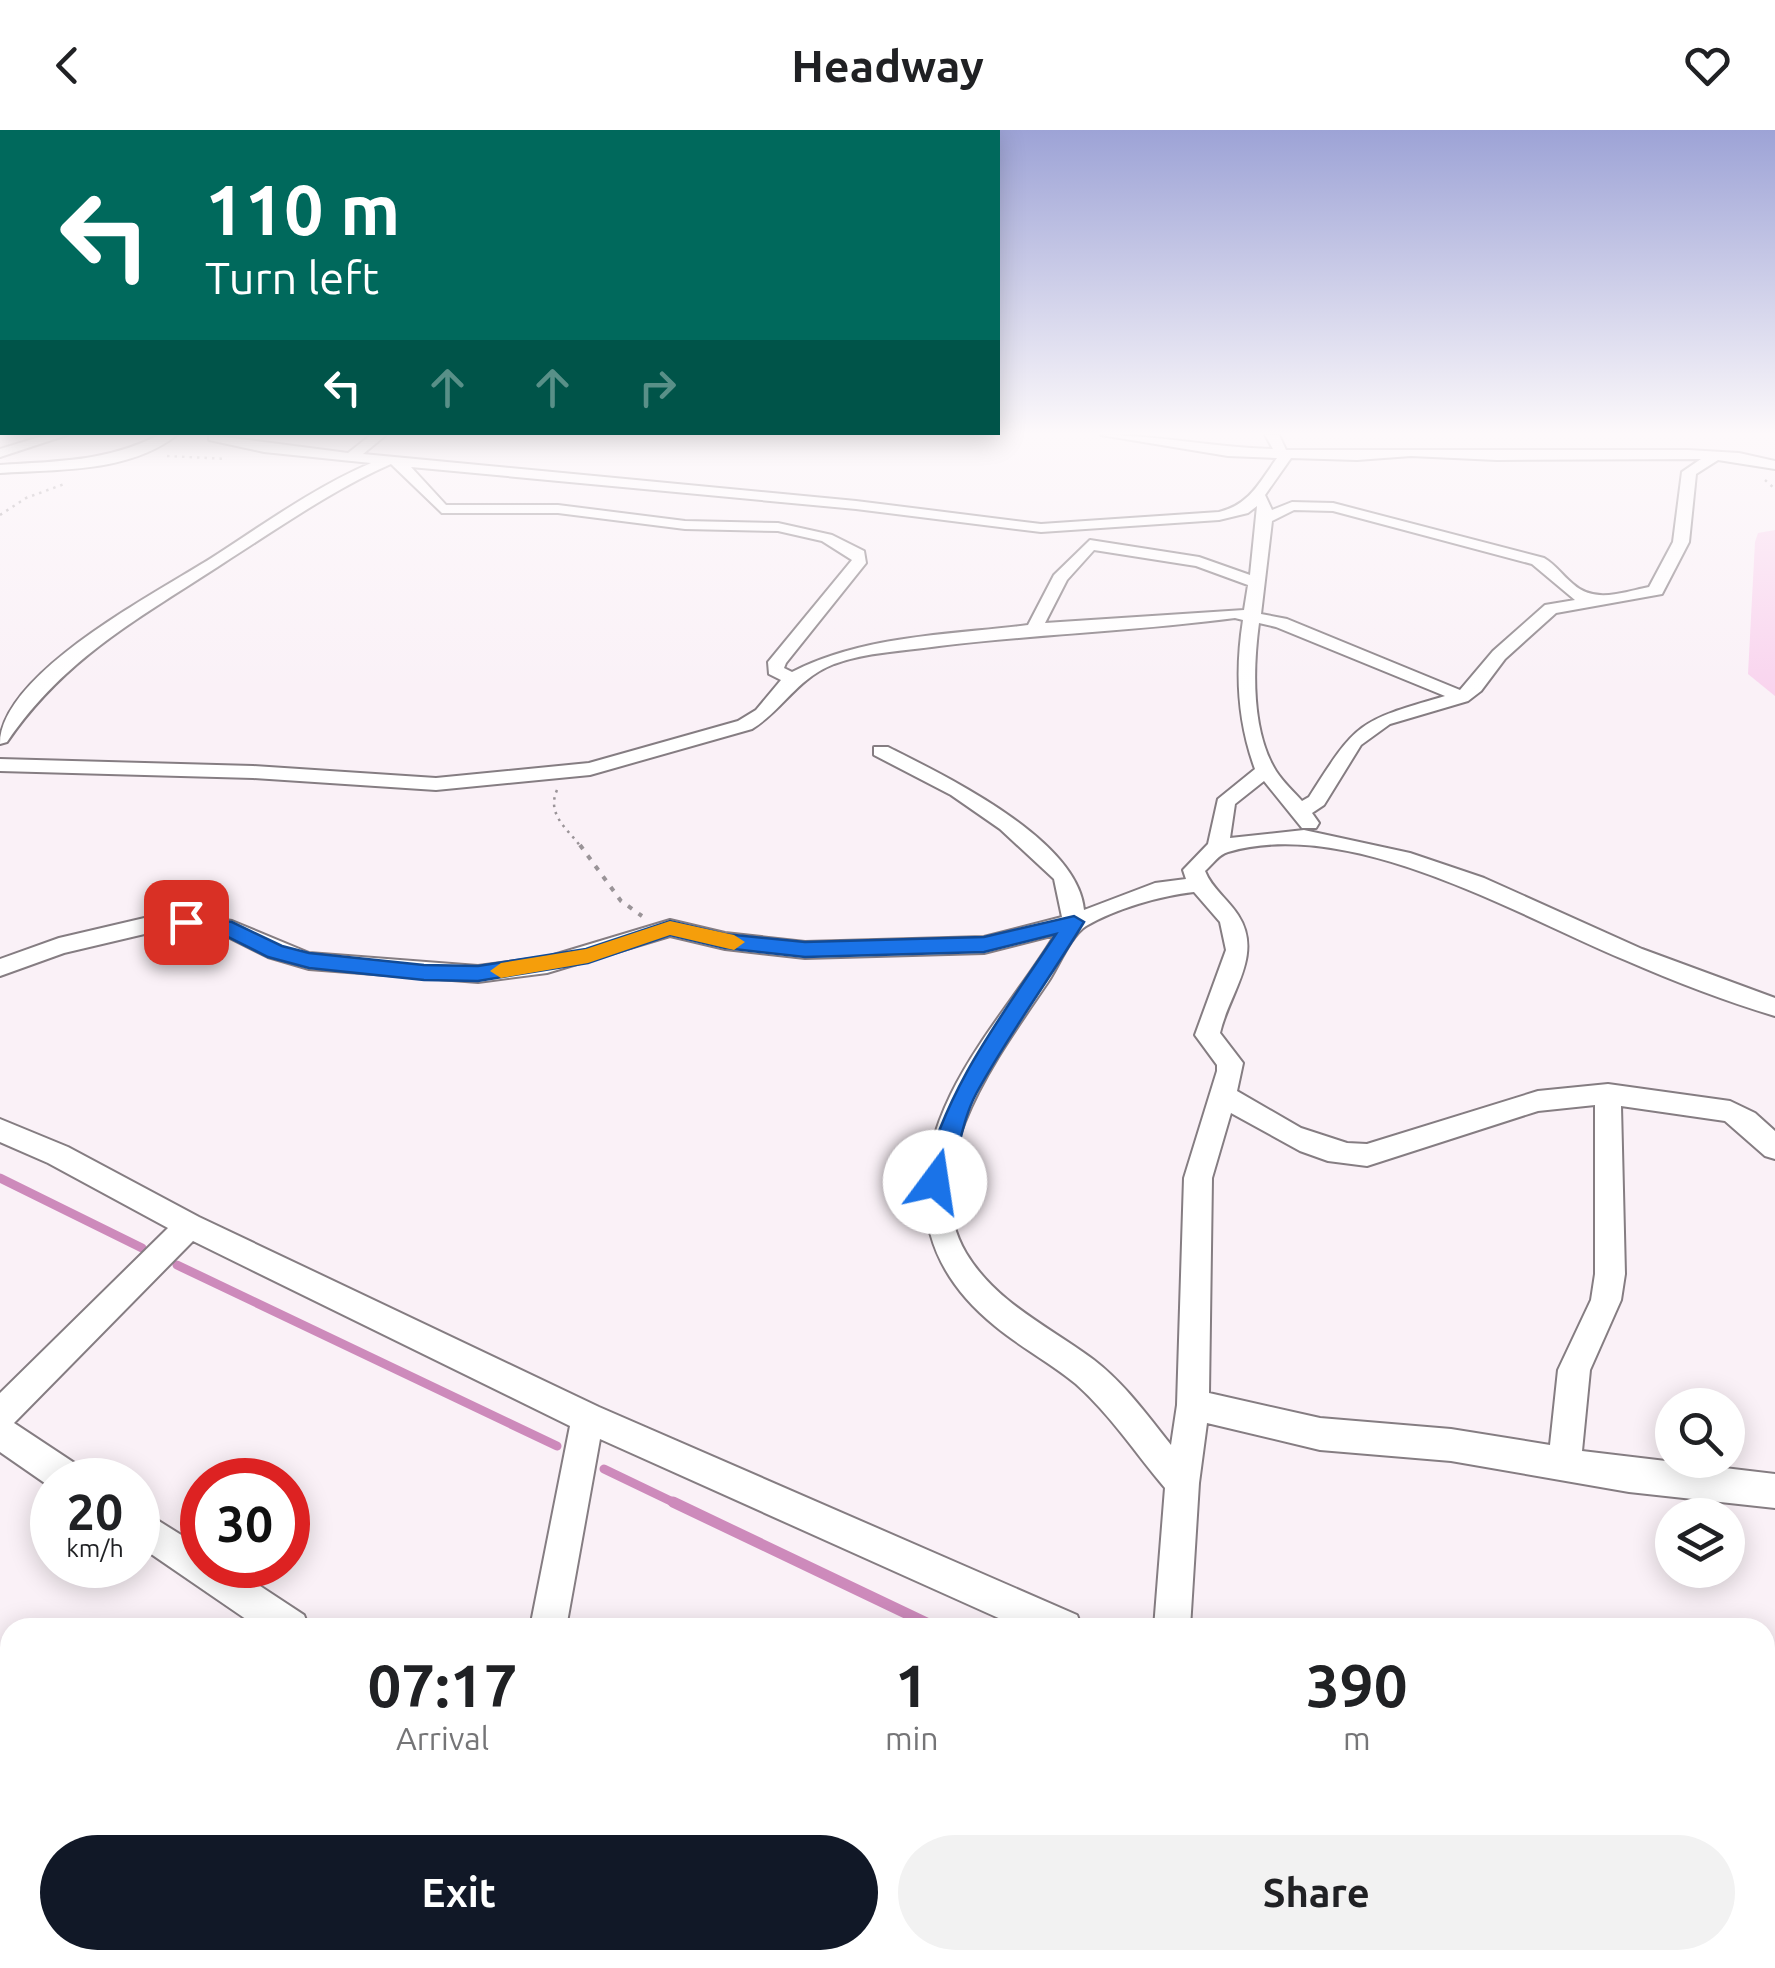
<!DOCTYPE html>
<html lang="en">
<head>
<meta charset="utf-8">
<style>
	body { margin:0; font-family:Ubuntu,sans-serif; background:#f2f2f2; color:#202124; height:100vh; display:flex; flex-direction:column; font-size:38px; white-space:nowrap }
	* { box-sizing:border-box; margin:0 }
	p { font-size:32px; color:#757577 }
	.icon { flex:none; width:55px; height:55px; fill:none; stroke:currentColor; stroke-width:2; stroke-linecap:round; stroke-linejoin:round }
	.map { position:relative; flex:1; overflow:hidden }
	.drawer { position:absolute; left:0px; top:1488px; width:1775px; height:352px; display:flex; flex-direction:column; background:#fff; border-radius:30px 30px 0 0; box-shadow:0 5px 25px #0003 }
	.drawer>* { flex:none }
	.hud { position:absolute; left:0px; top:0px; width:1000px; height:305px; box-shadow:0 5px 25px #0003; background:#00695c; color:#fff; overflow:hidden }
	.buttons { position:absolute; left:1655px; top:1258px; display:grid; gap:20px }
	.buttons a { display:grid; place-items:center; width:90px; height:90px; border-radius:50%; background:#fff; box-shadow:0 5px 25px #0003; font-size:50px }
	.speed { position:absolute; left:30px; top:1328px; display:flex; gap:20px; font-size:50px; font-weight:700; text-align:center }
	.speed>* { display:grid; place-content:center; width:130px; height:130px; border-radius:50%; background:#fff; box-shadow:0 5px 25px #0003; line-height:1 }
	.speed small { font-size:25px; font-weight:400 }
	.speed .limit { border:15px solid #d22; background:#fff; color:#111 }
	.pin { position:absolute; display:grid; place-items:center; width:85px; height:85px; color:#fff; margin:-42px; border-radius:20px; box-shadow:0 5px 15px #0006 }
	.me { position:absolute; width:110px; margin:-55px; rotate:14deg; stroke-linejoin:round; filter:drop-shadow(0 0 8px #0008) }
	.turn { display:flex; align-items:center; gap:35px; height:210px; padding:0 40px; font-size:45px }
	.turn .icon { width:130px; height:130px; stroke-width:2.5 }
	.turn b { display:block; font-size:70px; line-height:85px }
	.lanes { display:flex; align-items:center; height:95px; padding:0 40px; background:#0003; justify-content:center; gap:50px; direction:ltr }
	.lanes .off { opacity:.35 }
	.eta { display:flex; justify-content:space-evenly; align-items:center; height:170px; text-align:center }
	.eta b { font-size:60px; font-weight:600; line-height:70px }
	.button { display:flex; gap:20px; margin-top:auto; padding:20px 40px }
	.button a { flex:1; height:115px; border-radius:60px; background:#111827; color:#fff; font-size:40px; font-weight:600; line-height:115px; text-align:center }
	.button a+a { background:#f2f2f2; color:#202124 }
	header { display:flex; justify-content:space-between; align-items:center; height:130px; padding:0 40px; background:#fff; font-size:45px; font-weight:600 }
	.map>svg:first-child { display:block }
	.green { fill:#f9d4ee }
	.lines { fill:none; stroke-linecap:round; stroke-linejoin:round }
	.stream-far1 { stroke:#cd8abb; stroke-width:9 }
	.stream { stroke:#cd8abb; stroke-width:11 }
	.minor-casing { stroke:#857d82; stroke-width:4 }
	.path-far2 { stroke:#9a9498; stroke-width:2.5; stroke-dasharray:2.5 5; stroke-linecap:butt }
	.path-far1 { stroke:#9a9498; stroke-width:4; stroke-dasharray:5 8; stroke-linecap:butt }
	.path { stroke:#9a9498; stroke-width:6; stroke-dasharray:8 11; stroke-linecap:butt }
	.minor { fill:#fff; fill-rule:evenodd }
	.route { fill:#1a73e8; stroke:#114b97; stroke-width:2.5 }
	.slow { fill:#f59e0b }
</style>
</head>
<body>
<header><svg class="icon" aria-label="back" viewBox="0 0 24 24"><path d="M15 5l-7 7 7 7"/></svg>Headway<svg class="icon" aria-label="heart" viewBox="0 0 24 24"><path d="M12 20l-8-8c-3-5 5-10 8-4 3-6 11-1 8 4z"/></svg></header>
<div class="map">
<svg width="1775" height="1838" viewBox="0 0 1775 1838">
	<rect width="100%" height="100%" fill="#faf1f7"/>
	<path class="green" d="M1775,400v166l-27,-22 7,-132 3,-9z"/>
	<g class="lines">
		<path class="stream-far1" d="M0,1048l142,70
			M177,1135l380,181
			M604,1339l75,36"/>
		<path class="stream" d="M673,1372l264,126
			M1634,1830l17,8"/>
		<g class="minor-casing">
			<path id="minor" d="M46,305h21l-67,22v-8z
				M159,305h18c-49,38 -118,34 -177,38v-8c59,-4 106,-3 159,-30z
				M209,305l139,18 23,-18h15l-23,19 493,47 185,23 178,-12c31,-8 40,-29 58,-54l-49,-2 -127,-21c58,0 114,13 172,14l-8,-14h14l7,15h402l51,3 36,8v8l-57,-9 -22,14 -7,68 -27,52 -106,19 -51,46 -24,32 -13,10 -78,23 -29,21 -37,60 -12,8 7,10 -3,5h-14l-38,-47 -29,23 -5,34 74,-8 106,23 74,25 158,71 133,49v18c-50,-15 -102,-35 -150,-56 -110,-46 -275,-144 -397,-108 -9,2 -16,13 -23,19 7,18 23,28 33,44 26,40 -9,78 -18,118l23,30 -6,28 64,37 46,15 20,1 171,-53 70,-7 122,17 25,12 20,18v28l-10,-3 -40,-35 -104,-15 4,168 -4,26 -31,70 -8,81 193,23v34l-146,-16 -178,-31 -131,-11 -113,-27 -8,60 -9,145h-36l11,-140c-29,-34 -55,-74 -89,-104 -25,-21 -56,-37 -81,-58 -79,-64 -87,-143 -44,-232 28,-57 71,-105 104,-159l-71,18 -179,5 -80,-9 -55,-13 -123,37 -69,9 -169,-13 -41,-12 -48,-24 -34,-3 -33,2 -89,21 -64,23v-17l59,-21 94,-22 33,-2 46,7 77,32 169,13 69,-9 123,-37 55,13 80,9 179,-5 78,-20 -8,-38 -54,-50 -49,-34 -77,-40v-8h14c57,29 190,92 196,163l71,-27 31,-4 -3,-9 25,-26 10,-45 37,-30c-18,-49 -20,-98 -12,-149l-8,-2c-98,13 -197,16 -296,28 -35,5 -72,6 -105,18 -38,15 -50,45 -82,65l-162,46 -154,15 -183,-12 -253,-7v-12l253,7 183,12 153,-15 149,-42 18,-11 25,-30 -12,-6 -1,-12 84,-102 -30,-19 -44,-10 -93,-2 -127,-16h-116l-51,-49c-59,26 -111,63 -166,98 -85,56 -159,94 -218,180l-7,2c0,-71 158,-152 213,-187 51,-33 102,-70 158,-94l-107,-11 -55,-12zM1411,326l86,4 204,-1 -19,13 -9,70 -24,45c-26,5 -54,17 -76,-3 -11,-9 -17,-19 -29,-26l-211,-55 -41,-1 -20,8 -7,-15 26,-37 66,2zM411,337l445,42 185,23 178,-12 29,-7 9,-7 -7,69 -51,-18 -109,-17 -36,35 -26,50c-79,10 -164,10 -236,47l-8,-4 2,-5 80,-100 -2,-12 -32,-16 -54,-12 -93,-2 -127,-16h-112zM1294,380l39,1 199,53 43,36 -30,5 -52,46 -33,39 -173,-71 -26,-5 11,-93zM1094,420l102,16 52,19 -4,25 -199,13 22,-43zM1259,493l17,4 169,69c-86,25 -88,25 -136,101l-7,4c-8,-9 -19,-19 -26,-30 -25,-40 -23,-103 -17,-148zM1194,762l26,30 6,28 -31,85 22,30v6l-33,107 -7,227 -6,40c-24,-30 -47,-62 -77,-85 -44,-33 -98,-57 -128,-107 -52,-89 34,-200 82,-271 10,-15 23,-47 38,-56 31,-18 74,-30 108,-34zM1595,975v169l-4,26 -33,70 -8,75 -99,-16 -131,-11 -111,-25 3,-215 19,-65 69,38 28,10 39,5 171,-55z
				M0,989l68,28 131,70 400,190 478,208 5,13h-61l-421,-189 -34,189h-36l40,-202 -377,-185 -179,182 68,45 5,12h-35v8l-52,-36v-59l168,-165 -120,-65 -48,-21z
				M138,1378l64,40v17h26l76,50 5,13h-50l-121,-83z
				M0,1675l10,4v42l-10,-4z
				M1765,1799l10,4v35h-19l-8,-8h17z
				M105,1830h42l-3,8h-42z
				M186,1830h51l3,8h-51z
				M438,1830h60l1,3 -2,5h-62z
				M820,1830h42l-1,8h-42z
				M877,1830h51l3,8h-51z
				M1342,1830h42l1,8h-42z"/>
		</g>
		<path class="path-far2" d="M167,326l60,3
			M1765,350l10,9
			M0,385l26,-17 41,-15
			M557,660c-11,25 11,39 24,57"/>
		<path class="path-far1" d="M580,715l41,56 21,15"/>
		<path class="path" d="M274,1838l7,-8"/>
		<use href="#minor" class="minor"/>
	</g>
	<linearGradient id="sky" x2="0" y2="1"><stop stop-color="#9da3d6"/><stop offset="0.54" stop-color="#fdf9fb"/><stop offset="1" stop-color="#fdf9fb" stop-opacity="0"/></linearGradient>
	<rect width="1775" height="562" fill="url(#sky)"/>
	<path class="route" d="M186,785l46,7 50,24 27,7 115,12 54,1 108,-17 84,-28 55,13 80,8 179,-5 90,-21 10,6c-35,58 -76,113 -108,172 -16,30 -17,66 -32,96l-9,3 -9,-3 -3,-8c23,-96 79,-166 133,-248l-72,18 -179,5 -80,-9 -55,-13 -82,28 -110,18 -54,-1 -115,-12 -41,-11 -48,-24 -41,-6 -3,-5 3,-5z"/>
	<path class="slow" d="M670,791l64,14 11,7 -11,8 -64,-15 -82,28 -87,15 -11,-7 11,-8 85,-14z"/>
</svg>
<div class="buttons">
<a><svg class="icon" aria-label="search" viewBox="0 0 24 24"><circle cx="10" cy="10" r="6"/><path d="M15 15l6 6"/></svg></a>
<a><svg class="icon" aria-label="layers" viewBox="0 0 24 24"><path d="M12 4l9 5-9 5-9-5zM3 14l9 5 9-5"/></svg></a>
</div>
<div class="speed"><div>20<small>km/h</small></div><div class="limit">30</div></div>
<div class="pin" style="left:186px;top:792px;background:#d93025"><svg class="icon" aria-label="arrive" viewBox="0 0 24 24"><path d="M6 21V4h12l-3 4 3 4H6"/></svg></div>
<svg class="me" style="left:935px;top:1052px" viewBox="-20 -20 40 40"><circle r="19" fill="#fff"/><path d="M0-13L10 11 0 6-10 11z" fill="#1a73e8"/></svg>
<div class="hud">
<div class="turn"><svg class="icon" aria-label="left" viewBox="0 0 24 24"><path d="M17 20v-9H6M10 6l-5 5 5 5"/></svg><div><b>110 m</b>Turn left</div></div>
<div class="lanes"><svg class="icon" aria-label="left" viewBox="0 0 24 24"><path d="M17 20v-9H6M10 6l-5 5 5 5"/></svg><svg class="icon off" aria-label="ahead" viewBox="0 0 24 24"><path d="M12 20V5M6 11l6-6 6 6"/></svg><svg class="icon off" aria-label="ahead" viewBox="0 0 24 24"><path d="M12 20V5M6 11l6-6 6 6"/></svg><svg class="icon off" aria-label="right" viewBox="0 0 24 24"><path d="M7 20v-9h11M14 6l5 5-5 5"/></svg></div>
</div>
<section class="drawer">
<div class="eta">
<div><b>07:17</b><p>Arrival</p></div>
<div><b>1</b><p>min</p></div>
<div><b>390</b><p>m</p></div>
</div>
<div class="button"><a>Exit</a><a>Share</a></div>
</section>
</div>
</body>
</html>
